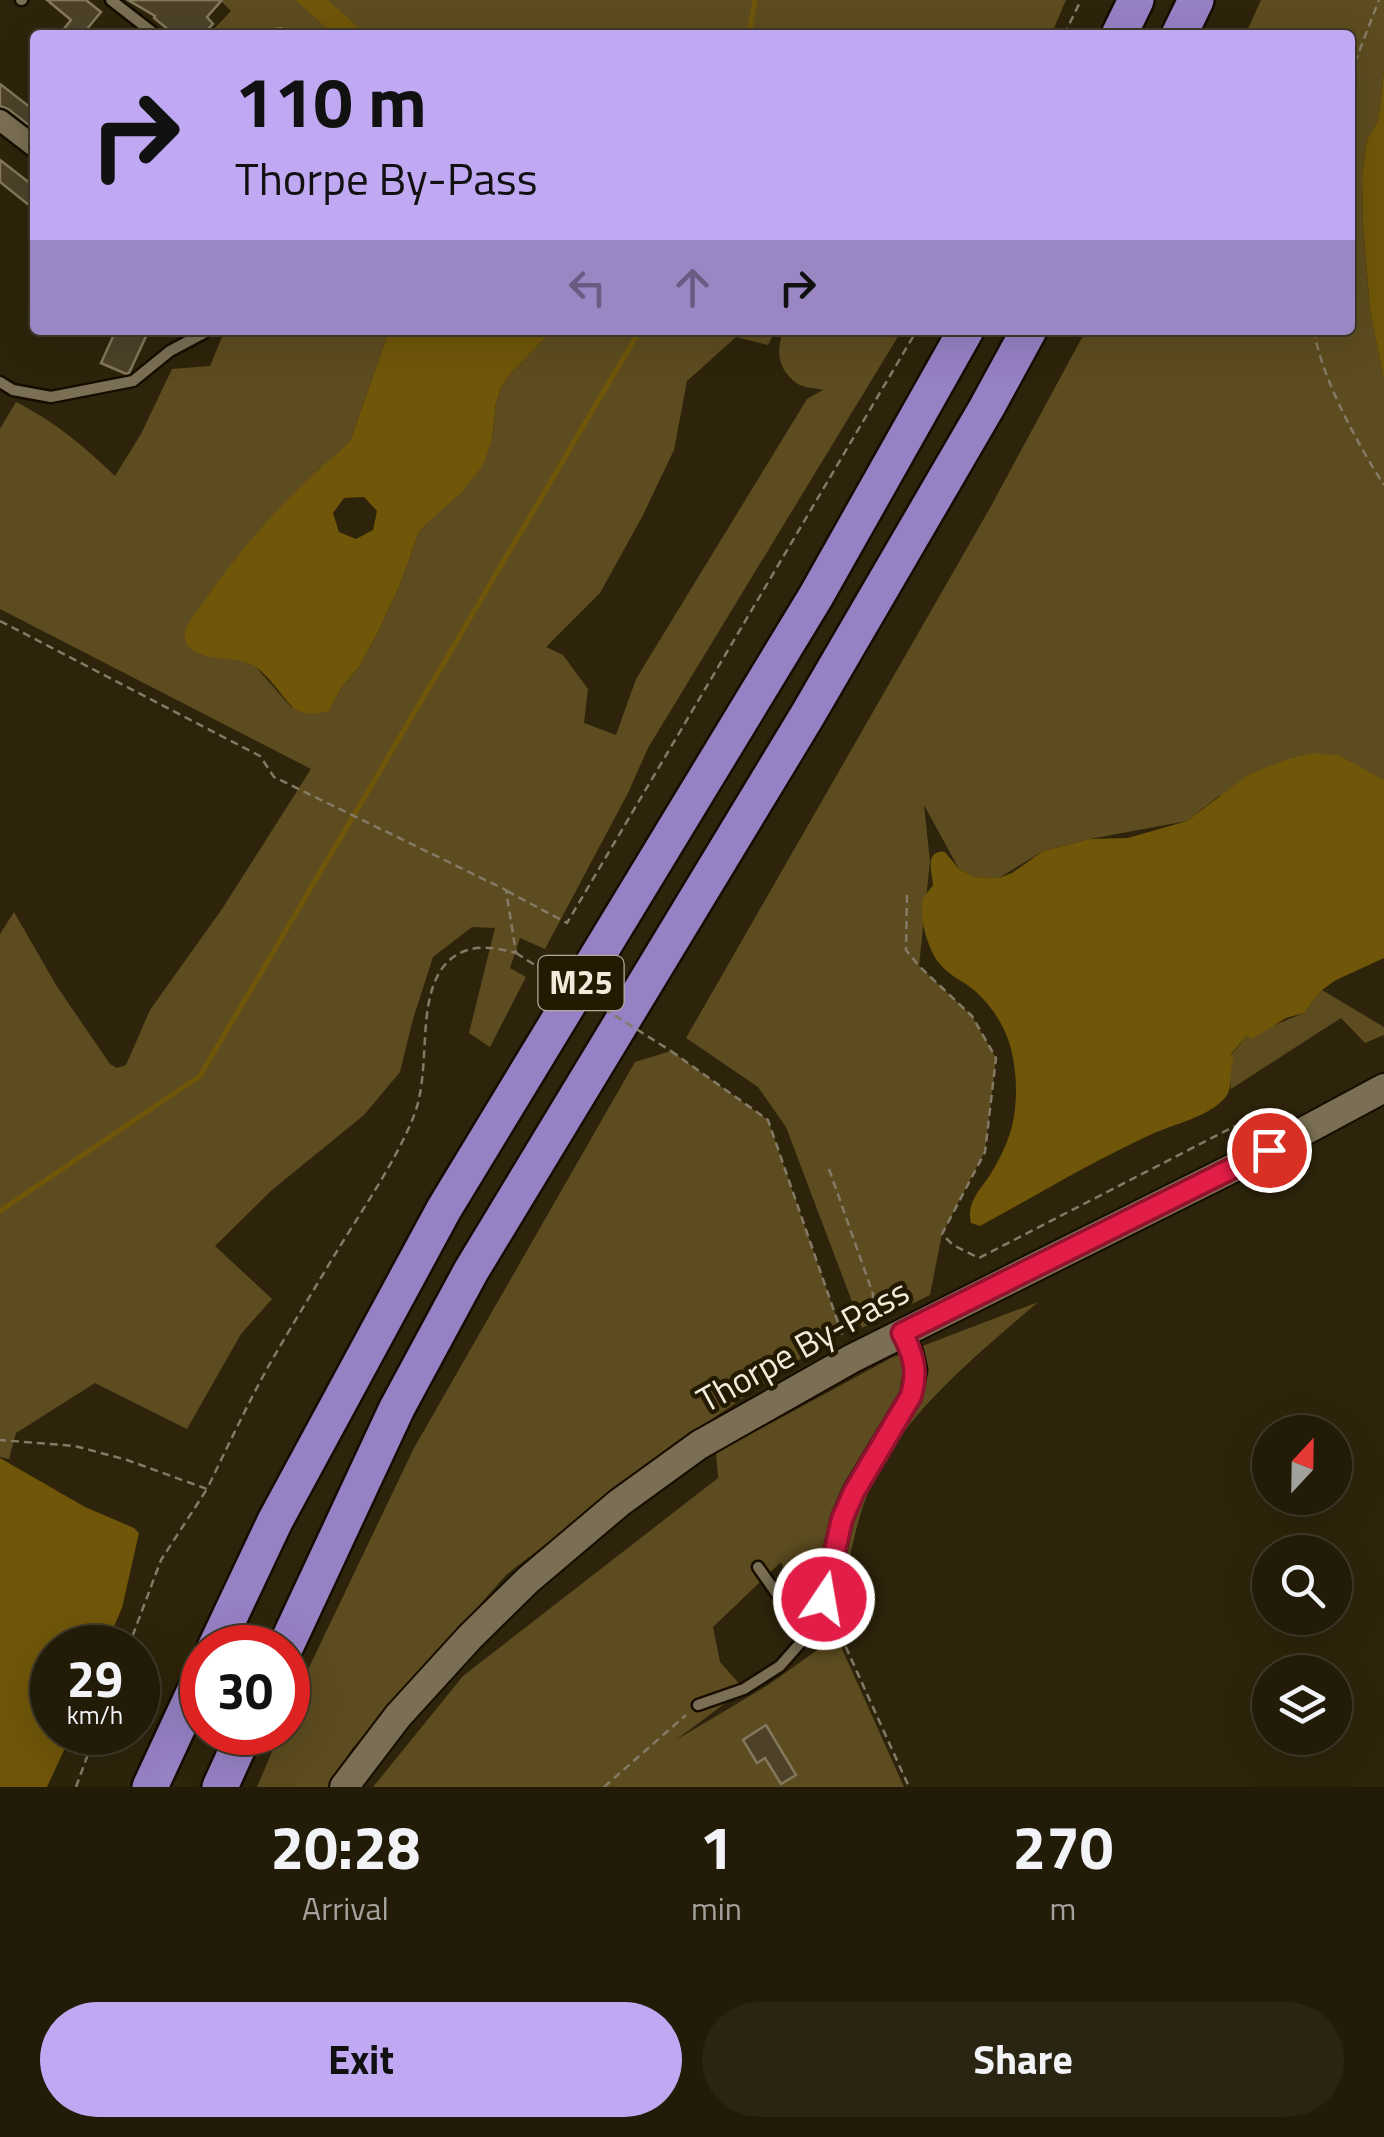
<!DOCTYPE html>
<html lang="en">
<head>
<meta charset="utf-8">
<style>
	body { margin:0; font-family:"Titillium Web",sans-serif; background:#2a2412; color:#f1f3f6; height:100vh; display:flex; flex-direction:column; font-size:38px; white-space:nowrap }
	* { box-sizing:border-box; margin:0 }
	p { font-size:32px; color:#a2a19c }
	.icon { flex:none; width:55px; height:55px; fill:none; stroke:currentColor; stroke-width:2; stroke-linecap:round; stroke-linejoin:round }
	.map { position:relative; height:1787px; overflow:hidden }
	.side { display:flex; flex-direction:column; background:#221b08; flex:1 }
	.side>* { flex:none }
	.top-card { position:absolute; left:30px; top:30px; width:1325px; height:305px; border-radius:10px; box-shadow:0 10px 40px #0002,0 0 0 2px #3f3929; background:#c0a8f3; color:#111; overflow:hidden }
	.needle { width:65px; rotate:22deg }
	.tools { position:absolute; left:1252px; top:1415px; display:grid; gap:20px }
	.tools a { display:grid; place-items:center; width:100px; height:100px; border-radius:50%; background:#221b08; box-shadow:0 10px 40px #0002,0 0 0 2px #3f3929; font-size:50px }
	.speed { position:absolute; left:30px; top:1625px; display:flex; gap:20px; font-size:50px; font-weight:700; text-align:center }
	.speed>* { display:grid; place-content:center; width:130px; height:130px; border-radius:50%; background:#221b08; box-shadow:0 10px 40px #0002,0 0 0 2px #3f3929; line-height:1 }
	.speed small { font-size:25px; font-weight:400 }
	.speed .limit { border:15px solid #d22; background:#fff; color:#111 }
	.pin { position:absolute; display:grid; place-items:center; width:85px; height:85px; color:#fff; margin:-42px; border:5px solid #fff; border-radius:50%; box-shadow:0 2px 10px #0007 }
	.me { position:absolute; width:110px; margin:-55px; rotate:12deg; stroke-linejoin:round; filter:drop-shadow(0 0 8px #0008) }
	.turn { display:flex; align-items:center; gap:35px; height:210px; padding:0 40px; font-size:45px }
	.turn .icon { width:130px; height:130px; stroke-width:2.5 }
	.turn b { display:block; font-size:70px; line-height:85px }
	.lanes { display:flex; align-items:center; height:95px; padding:0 40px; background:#0003; justify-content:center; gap:50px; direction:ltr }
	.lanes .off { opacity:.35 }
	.eta { display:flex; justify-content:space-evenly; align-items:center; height:170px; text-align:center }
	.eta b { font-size:60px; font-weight:700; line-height:70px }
	.button { display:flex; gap:20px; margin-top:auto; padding:20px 40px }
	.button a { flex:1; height:115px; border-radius:60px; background:#c0a8f3; color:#111; font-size:40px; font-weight:700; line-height:115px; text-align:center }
	.button a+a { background:#2a2412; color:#f1f3f6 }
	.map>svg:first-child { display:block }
	.green { fill:#5d4c1f }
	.water { fill:#6f5609; fill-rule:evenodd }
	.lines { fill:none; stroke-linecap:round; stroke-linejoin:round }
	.stream { stroke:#6f5609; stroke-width:5 }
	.building { fill:#4d4229; stroke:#83775c; stroke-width:2.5 }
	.lane-casing { stroke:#160d00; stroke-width:15 }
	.street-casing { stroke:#160d00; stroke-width:25 }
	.secondary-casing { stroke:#160d00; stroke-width:32 }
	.highway-casing { stroke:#160d00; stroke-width:40 }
	.path { stroke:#837b66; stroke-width:2.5; stroke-dasharray:8 5; stroke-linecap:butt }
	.lane { stroke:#7a6f54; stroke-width:10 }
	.street { stroke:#7a6f54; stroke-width:20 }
	.secondary { stroke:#7a6f54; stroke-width:28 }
	.highway { stroke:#9781c5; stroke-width:35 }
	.path-bridge { stroke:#837b66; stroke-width:2.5; stroke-dasharray:8 5; stroke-linecap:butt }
	.route-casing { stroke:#92132f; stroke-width:25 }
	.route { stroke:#e11d48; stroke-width:18 }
	.labels { text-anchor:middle; stroke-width:9; stroke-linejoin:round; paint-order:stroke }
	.shield { fill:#241a02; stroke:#b4ac9b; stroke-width:2.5 }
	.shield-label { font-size:32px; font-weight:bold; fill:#f2ebdc }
	.street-label { font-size:35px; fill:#f2ebdc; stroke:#241a02 }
</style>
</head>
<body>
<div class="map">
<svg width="1384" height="1787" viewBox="0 0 1384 1787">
	<rect width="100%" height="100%" fill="#2e240b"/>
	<path class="green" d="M224,0h842l-15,35h-843l23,-24 -9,-9z
		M1261,0h123v71l-5,41 -2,11 -10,16 -5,37 1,48 7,87 14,69v401l-165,15 -32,25 -97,18 -47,12 -44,27 -24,-1 -16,-8 -35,-64 6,56 -11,105 53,50 24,42 -11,93 -43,83 -12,61 -68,33 -76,-201 -28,-40 -72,-49 304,-530 96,-178h264v-295h-105z
		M225,330h164l-38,109 -8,11 -22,17 -30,30 -50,56 -42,101 41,6 15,6 37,42 37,3 12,-23 18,-21 18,-33 22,-47 20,-55 73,-92 4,-37 5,-15 10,-15 42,-43h223l-8,15 -32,-8 -49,44 -13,69 -32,67 -42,76 -54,54 17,8 25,34 -4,34 32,12 20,-56 171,-280 16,-9c-6,-2 -19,-2 -25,-6 -20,-13 -23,-34 -14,-54h118l-254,418 -20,45 -83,156 -25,-11 -10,30 16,9 -36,70 -21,-14 26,-105 -23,-1 -39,30 -20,62 -13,53 -36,43 -92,75 -57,56 57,53 -31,35 -54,95 -92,-46 -79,50 -7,26 -9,-2v-523l14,-22 42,73 54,79 7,4 9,-3 24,-55 72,-101 89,-140 -311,-160v-180l16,-27c38,19 69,45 99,74l26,-42 31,-65 38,-3z
		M1322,990l62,37v8l-19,8 -24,-25 -110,71 -2,-21 5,-9 -3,-4 16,-19 57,-23z
		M671,1051l97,69 73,211 -164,112 -170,131 -155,175 -24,38h-71l23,-54 8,-1v-16l16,-38 110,-230 221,-386z
		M1038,1302c-60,52 -132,109 -166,182 -17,35 -23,82 -32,119l-16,-4 -22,12 -21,-49 -68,65 7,35 24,27 -68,51 92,-55 48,-34 7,-9 3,-8 8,-3 70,156h-531l90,-111 255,-198 -2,-25 175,-95z"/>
	<path class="water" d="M295,0h33l39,35h-32z
		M1384,71v309l-14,-69 -7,-87 -1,-48 5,-37 10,-16 2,-11z
		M389,330h164l-42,43 -10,15 -5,15 -4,37 -9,25 -20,26 -37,33 -7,8 -20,55 -22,47 -18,33 -18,21 -12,23c-13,3 -26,5 -37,-4 -12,-13 -26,-36 -42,-43 -17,-7 -47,-4 -59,-15 -6,-5 -8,-13 -5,-20 3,-9 11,-18 17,-26 32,-48 73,-94 115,-133 11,-11 24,-18 33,-31zM364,497l13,14 -4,19 -17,9 -17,-7 -6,-19 11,-15z
		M1313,753l27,3 44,24v178l-48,22 -14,10 -18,23 -18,5 -34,21 -5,-3 -16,18 3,5c-7,14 2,30 -12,42 -18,17 -48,23 -70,33 -59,27 -115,61 -172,92l-9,-3c-5,-20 9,-33 19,-48 9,-15 18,-32 22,-49 6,-24 5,-53 -1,-77 -5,-21 -19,-43 -36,-58 -11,-10 -26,-15 -36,-28 -11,-13 -22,-50 -15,-66 2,-3 7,-9 9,-12 -1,-13 -9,-35 12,-33l14,17 16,8 24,1 13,-5 31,-22 47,-12 38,-1 59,-17 61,-46 37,-15z
		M0,1458l85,49 49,21 5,5 -17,75 -17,39 -53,1v84l20,1 -25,54h-47z"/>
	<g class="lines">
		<path class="stream" d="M749,35l6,-35
			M0,1211l200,-135 440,-746"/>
	</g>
	<path class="building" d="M47,0h39l15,12 -19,23h-23l12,-15z
		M128,0h94l-15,17 6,7 -11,11h-27l-21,-17 1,-2z
		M0,84l35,27v19l-27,-21 -8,-3z
		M0,160l35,27v23l-35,-28z
		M116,330h33l-20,43 -3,1 -25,-11z
		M766,1725l30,50 -15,9 -16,-26 -8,5 -14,-23z"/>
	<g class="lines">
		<g class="lane-casing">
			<path id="lane" d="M21,0h1
				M111,0l45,35
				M0,382l13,8 38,7 82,-16 37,-30 34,-18 1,-3
				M758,1567l19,27 38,25
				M698,1705l46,-16 36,-23 29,-33"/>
		</g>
		<g class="street-casing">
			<path id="street" d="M0,120l35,27
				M809,1633l15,-34 18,-80 12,-28 57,-95 5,-26 -4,-18 -9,-19"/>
		</g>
		<g class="secondary-casing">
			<path id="secondary" d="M344,1787l54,-71 72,-79 58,-57 91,-77 80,-58 152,-86 418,-209 115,-62"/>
		</g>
		<g class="highway-casing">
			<path id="highway" d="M1119,35l17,-35
				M1179,35l17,-35
				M215,1648l60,-127 169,-312 372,-613 150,-266
				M285,1648l112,-240 74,-137 336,-555 180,-309 42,-77
				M150,1787l52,-112
				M220,1787l25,-55"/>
		</g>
		<path class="path" d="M263,35c13,-9 26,-9 40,0
			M1064,35l17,-35
			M1350,75l29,-75
			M1314,330c7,47 44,115 70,155
			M0,621l260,135 14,21 232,113 10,63c-27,-8 -57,-10 -75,17 -25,38 -9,103 -28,148 -18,45 -53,95 -79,138 -22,37 -45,74 -66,111 -22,40 -41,81 -61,122l-80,-29 -52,-14 -75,-6
			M507,891l60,32 350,-593
			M907,895l-1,55 13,16 53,50 24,42 -11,94 -43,82 11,11 26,13 256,-132
			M671,1051l97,69 75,217
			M829,1169l44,125v27
			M835,1623l74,164
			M128,1648l33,-88 46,-71
			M76,1787l20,-55
			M604,1787l82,-72"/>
		<use href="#lane" class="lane"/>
		<use href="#street" class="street"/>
		<use href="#secondary" class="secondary"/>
		<use href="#highway" class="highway"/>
		<path class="path-bridge" d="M516,953l155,98"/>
	</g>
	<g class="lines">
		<g class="route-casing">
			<path id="route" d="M824,1599l18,-80 12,-27 57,-96c7,-24 3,-41 -9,-63l367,-183"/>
		</g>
		<use href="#route" class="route"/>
	</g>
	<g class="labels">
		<rect class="shield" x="538.5" y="956" width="85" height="54" rx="8"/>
		<g class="shield-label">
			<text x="581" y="994">M25</text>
		</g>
		<g class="street-label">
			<text transform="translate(803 1346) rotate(-29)" y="12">Thorpe By-Pass</text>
		</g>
	</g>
</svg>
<div class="tools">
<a><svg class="needle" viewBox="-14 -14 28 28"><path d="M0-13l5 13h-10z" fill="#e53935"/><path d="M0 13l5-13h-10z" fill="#a2a19c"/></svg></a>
<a><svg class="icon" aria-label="search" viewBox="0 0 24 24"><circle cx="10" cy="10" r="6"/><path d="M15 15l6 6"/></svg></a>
<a><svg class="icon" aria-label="layers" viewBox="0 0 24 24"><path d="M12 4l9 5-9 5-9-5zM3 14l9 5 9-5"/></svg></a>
</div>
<div class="speed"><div>29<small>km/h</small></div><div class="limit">30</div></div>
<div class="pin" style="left:1269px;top:1150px;background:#d93025"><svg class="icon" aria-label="arrive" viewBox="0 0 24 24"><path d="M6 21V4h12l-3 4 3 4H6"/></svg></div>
<svg class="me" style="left:824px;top:1599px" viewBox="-20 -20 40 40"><circle r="17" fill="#e11d48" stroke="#fff" stroke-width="3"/><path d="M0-11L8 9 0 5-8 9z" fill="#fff"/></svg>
<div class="top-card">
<div class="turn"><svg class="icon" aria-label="right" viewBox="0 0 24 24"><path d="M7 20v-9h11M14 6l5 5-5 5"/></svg><div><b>110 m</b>Thorpe By-Pass</div></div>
<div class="lanes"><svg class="icon off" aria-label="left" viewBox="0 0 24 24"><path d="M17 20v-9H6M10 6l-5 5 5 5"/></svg><svg class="icon off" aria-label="ahead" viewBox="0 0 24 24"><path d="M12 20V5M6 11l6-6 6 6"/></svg><svg class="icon" aria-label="right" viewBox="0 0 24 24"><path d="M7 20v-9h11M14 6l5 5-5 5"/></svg></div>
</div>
</div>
<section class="side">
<div class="eta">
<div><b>20:28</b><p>Arrival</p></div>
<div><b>1</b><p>min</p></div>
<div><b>270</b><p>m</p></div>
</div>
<div class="button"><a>Exit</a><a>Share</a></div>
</section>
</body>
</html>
